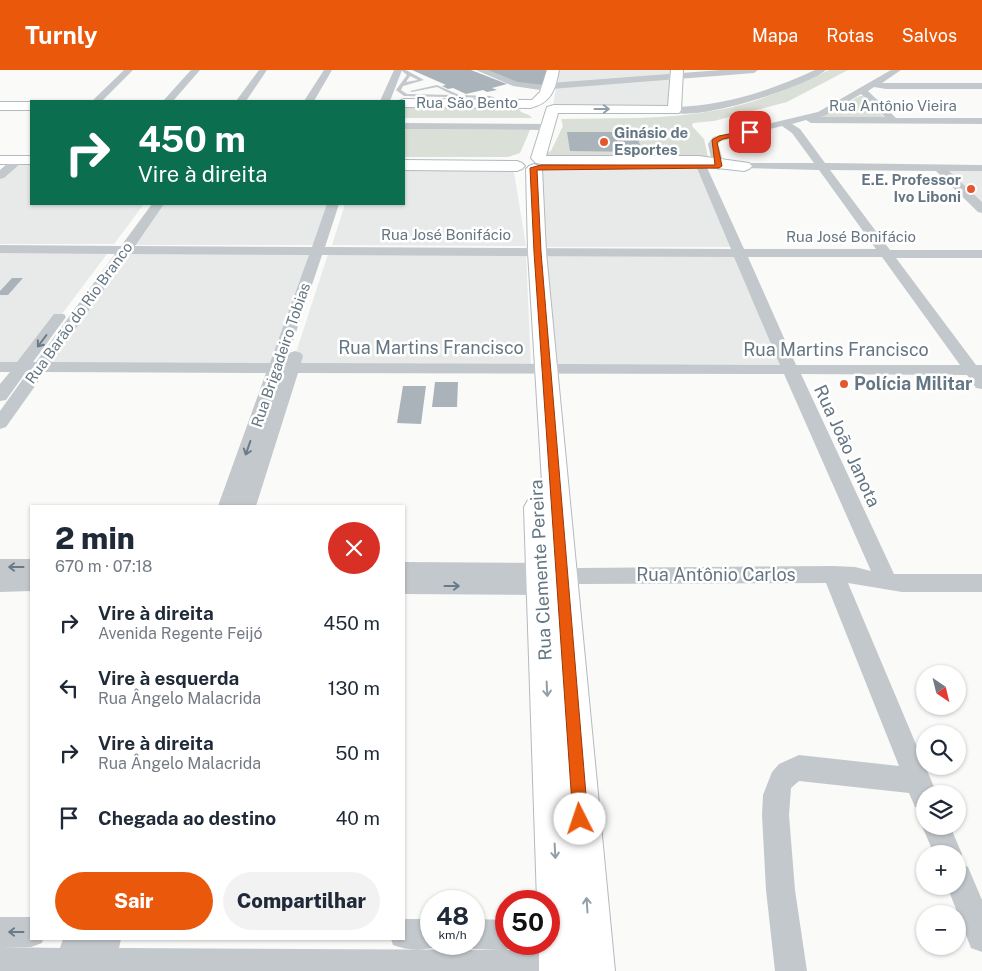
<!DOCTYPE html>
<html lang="pt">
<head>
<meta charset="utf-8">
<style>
	body { margin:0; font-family:"Public Sans",sans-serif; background:#f2f2f3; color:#1f2937; height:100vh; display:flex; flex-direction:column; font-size:19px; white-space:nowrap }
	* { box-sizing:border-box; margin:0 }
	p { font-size:16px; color:#747a83 }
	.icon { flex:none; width:28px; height:28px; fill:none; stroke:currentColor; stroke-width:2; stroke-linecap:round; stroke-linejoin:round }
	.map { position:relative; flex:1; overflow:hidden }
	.details { position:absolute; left:30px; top:435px; width:375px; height:435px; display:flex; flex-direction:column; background:#fff; border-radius:0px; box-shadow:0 1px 4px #0004 }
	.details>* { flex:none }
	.top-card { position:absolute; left:30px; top:30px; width:375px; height:105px; border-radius:0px; box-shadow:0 1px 4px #0004; background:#0b6e4f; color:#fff; overflow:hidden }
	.needle { width:32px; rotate:145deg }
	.controls { position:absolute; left:916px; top:595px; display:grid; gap:10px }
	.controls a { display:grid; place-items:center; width:50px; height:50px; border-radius:50%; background:#fff; box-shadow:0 1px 4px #0004; font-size:25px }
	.speed { position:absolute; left:420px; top:820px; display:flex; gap:10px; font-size:25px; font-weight:700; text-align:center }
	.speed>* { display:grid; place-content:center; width:65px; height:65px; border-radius:50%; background:#fff; box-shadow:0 1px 4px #0004; line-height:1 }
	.speed small { font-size:12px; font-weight:400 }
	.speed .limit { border:8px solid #d22; background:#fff; color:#111 }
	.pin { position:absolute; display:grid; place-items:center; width:42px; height:42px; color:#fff; margin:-21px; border-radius:10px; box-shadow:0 2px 8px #0006 }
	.me { position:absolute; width:55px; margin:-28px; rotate:356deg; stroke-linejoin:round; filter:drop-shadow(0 0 4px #0008) }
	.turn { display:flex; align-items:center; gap:18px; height:105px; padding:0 25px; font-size:22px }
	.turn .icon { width:65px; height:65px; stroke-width:2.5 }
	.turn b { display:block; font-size:35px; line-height:42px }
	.round { display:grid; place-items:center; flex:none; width:52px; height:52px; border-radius:26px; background:#f2f2f3 }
	.summary { display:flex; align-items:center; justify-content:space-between; height:85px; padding:0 25px }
	h1 { font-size:30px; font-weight:800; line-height:38px }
	.primary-button { display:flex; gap:10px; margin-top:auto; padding:10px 25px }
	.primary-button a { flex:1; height:58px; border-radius:30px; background:#ea580c; color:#fff; font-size:20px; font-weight:800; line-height:58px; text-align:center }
	.primary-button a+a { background:#f2f2f3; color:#1f2937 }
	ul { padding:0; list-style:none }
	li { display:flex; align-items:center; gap:15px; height:65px; padding:0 25px }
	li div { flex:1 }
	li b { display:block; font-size:19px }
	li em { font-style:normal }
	header { display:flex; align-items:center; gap:30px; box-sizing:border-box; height:70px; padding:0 25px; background:#ea580c; color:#fff }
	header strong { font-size:24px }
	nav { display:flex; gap:28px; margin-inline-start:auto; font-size:18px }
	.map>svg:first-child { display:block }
	.built { fill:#e8e9e9 }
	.green { fill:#dadfd7 }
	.building { fill:#aab3b9 }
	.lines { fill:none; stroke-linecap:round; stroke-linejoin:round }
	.secondary-casing { stroke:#b3babf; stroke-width:2 }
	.lane { fill:#c3c8cc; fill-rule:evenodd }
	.street { fill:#c3c8cc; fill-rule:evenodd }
	.secondary { fill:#fff; fill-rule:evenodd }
	.oneway { stroke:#939fa8 }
	.oneway2 { stroke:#6a7a87 }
	.route { fill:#ea580c; stroke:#983908 }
	.poi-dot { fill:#e4572e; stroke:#fff; stroke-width:2 }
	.labels { text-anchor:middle; stroke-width:5; stroke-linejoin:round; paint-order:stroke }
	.far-street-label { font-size:15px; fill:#657683; stroke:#fff }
	.far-poi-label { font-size:15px; font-weight:bold; fill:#657683; stroke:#fff; text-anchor:start }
	.street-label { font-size:18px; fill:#657683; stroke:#fff }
	.poi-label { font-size:18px; font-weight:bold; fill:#657683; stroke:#fff; text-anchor:start }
</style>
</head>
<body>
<header>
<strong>Turnly</strong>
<nav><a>Mapa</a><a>Rotas</a><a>Salvos</a></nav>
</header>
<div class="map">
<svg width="982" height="901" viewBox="0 0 982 901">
	<rect width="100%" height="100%" fill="#fafaf8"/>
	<path class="built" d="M556,0h119v5l-122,9z
		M672,9v25l-11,3 -108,-2 3,-17z
		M13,94h18v40h113l-30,40h-114v-68z
		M404,95l109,1 13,80 -194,-1 13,-41h59z
		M701,97l36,80h-200l-1,-79z
		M939,98h43v41z
		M158,134h175l-14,41h-190z
		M0,179l110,1 -88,117h-22z
		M125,180l192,1 -41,117 -236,-1z
		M329,181l197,1 5,117 -240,-1z
		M537,182l202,1 51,116h-244z"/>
	<path class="green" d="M829,0h19l-61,32 -73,19 -21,2 -1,3 12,13 4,18 -162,2 -5,-4 10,-4 12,-25 -2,-7c52,-1 105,1 157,-9 39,-7 75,-23 111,-40z
		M860,26h3l21,21h-64z
		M404,36h113l4,6 8,3 3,3h-128z
		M404,59l126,1 -10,23 -12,4h-104z"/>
	<path class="building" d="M412,0h59l36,14 -15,4 5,2 -10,2 -4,-2 -17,4 -13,-6 -5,1 -6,-3 4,-1z
		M487,0h61l-3,16 -27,-3z
		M567,62h69l6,20 -72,-1z
		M12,208h11l-15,17h-8v-4z
		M435,312h23l-1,25h-25z
		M403,316h23l-5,38 -24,-1z"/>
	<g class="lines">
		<g class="secondary-casing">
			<path id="secondary" d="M547,0h12c-4,21 -8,33 -29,38l-126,-1v-6h-5l5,-2 128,1 8,-8z
				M671,0h12l-2,40 -2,3h-121l-12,43h153l50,7 3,3 -3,3 -5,2 -45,-5 -158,-2 -5,-1 -5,-5 16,-51 7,-2 114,1z
				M0,32h31v8h-31z
				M0,86h31v8h-31z
				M404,90l113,1 5,2 3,3 -3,3 -5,2 -113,-1z
				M534,94l5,2 3,3 4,83 69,719h-76v-27h10v-43h-12l-13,-394 4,-7 10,-3 5,2 -15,-247 -2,-83 3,-3z"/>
		</g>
		<path class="lane" d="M401,0h5l18,10 -21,6 -2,4 6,4 46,1 -16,-8 -25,5 -2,-1 27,-6 22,10 31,1 20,7 -2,1 -18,-6 -86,-2 -8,-6 11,-15zM410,6l8,4 -12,2z"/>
		<path class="street" d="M124,0h9l-31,31h-10z
			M191,0h9l-27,31h-10z
			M259,0h8l-21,31h-10z
			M324,0h8l-18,31h-10z
			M394,0h8l-12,31h-10z
			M476,0h12l30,12 28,3 4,-2 171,-13h37l-4,3 -203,16 -4,2 -34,-5z
			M815,0h11c-18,16 -138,56 -157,40l5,-3c51,-1 95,-16 141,-37z
			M891,0h10l-19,13h100v6h-96l-12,-2 -6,4 28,27h86v6l-171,-1 -5,-3 -14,4 8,5 25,34 157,2v6h-33l33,31v11l-4,-1 -42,-41 -106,-1 60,80h92v8h-86l80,107h6v24l-6,-1 -9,-13 -166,-1 93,200h88v18h-80l-54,-9 89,211h-12v17l-10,-4 -6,-14 -110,-12 -8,7 -2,27 6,75 12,81h-32l-9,-81 -4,-75 1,-20 9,-23 7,-8 20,-9 100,11 -73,-183 -248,1 -18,-5 5,7 -3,6 -8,3 -150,-1v-32l157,1 17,5 255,-2 22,1 16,4 -87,-197 -486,-1 -42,133h-38l48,-133 -221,-1 -39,55 -6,2v-18l28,-39h-2l-20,28 -6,1v-17l10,-12h-10v-10h17l37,-48h10l2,3 -33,45h3l79,-108 -115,-1v-8l121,1 31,-42h12l-29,42 177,1 15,-43h12l-14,43 406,2 -37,-88 5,-3 5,3 40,88h132l-57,-79 -79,-2 -2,-2 2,-2 4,-1h70l-22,-30 -10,-7 -61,15 -3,3 7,23 -6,3 -6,-3 -5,-23 5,-7 105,-25zM861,24l24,23h-65l4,-1zM129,184l180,1 -39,108 -218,-1zM322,185l412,2 46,108 -479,-2 2,-7 -2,-3 -6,-2 -6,2zM748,187h134l78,108h-164z
			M404,53l143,1 5,3 -5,3 -143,-1z
			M18,87l4,1 1,2 -1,2 -18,16 -4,1v-9l14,-12z
			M0,489h31v32l-31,1z
			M925,749v7h25l12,28 -3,9 9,4 14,33v52l-11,-4 -24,-62h11v-32h-24l-12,-28z
			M0,847h31v22h12l-1,4 -11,4h-31z
			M404,849h27v25l11,1c-16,6 -33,6 -49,0l-2,-6h13z
			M474,849l32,1v24h12l-12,6h59l11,5 5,11 -2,5h-579v-24l60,1 3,-9h58l-2,9 381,2 -26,-1 -11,-4 11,-1z"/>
		<use href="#secondary" class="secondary"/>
	</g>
	<defs><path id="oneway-shaft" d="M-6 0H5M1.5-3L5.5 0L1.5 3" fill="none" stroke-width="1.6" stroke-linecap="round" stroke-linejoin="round" transform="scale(1.25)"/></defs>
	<g class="oneway">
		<use href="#oneway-shaft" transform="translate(602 39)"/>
		<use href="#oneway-shaft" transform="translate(547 619) rotate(87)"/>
		<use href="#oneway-shaft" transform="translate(555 781) rotate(87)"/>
		<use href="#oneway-shaft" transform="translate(587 835) rotate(-94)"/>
	</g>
	<g class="oneway2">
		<use href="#oneway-shaft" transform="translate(42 271) rotate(127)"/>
		<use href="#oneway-shaft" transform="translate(248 378) rotate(109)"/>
		<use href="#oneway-shaft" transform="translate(16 497) rotate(-180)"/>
		<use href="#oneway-shaft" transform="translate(452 516)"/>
		<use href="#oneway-shaft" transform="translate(16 862) rotate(-180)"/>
	</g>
	<path class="route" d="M750,60l2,3 -29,6 -6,3 5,24 -3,2 -182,2 4,82 47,567 -2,6 -6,2 -5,-2 -2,-6 -39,-567 -4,-84 11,-3h174l-3,-25 7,-4z"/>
	<g class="poi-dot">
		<circle cx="604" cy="72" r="5"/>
		<circle cx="971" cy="119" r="5"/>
		<circle cx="844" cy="314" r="5"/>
	</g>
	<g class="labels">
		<g class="far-street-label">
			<text x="467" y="38">Rua São Bento</text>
			<text x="893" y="41">Rua Antônio Vieira</text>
			<text x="446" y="170">Rua José Bonifácio</text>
			<text x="851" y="172">Rua José Bonifácio</text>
			<text transform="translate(79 243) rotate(-54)" y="5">Rua Barão do Rio Branco</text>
			<text transform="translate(281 285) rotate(-71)" y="5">Rua Brigadeiro Tobias</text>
		</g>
		<g class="far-poi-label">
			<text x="614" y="68">Ginásio de<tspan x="614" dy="17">Esportes</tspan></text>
			<text x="961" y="115" text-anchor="end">E.E. Professor<tspan x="961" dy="17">Ivo Liboni</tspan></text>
		</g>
		<g class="street-label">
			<text x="431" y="284">Rua Martins Francisco</text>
			<text x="836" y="286">Rua Martins Francisco</text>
			<text transform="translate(847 376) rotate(65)" y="6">Rua João Janota</text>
			<text transform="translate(541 500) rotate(-93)" y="6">Rua Clemente Pereira</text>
			<text x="716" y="511">Rua Antônio Carlos</text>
		</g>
		<g class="poi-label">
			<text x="854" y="320">Polícia Militar</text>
		</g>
	</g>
</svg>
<div class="controls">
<a><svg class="needle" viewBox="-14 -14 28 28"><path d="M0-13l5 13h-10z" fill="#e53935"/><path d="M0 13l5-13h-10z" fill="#747a83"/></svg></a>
<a><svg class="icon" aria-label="search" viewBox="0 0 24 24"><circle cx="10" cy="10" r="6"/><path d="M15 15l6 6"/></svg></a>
<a><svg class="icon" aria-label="layers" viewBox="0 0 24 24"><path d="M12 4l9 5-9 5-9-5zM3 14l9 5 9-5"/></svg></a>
<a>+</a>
<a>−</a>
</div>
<div class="speed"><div>48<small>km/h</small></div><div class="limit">50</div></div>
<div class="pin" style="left:750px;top:62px;background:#d93025"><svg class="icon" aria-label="arrive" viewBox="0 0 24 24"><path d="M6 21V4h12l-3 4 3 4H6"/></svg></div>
<svg class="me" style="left:580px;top:749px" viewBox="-20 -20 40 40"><circle r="19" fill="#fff"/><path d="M0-13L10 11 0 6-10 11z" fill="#ea580c"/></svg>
<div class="top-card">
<div class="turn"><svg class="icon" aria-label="right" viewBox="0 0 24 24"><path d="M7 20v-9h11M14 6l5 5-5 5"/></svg><div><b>450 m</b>Vire à direita</div></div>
</div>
<section class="details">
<div class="summary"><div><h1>2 min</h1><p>670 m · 07:18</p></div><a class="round" style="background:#d93025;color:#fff"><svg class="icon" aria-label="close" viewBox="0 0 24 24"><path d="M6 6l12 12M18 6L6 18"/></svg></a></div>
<ul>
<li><svg class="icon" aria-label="right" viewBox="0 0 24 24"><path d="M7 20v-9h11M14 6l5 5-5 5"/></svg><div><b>Vire à direita</b><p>Avenida Regente Feijó</p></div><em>450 m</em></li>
<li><svg class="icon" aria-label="left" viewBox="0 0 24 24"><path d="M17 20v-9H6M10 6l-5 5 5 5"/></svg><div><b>Vire à esquerda</b><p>Rua Ângelo Malacrida</p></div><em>130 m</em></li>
<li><svg class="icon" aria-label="right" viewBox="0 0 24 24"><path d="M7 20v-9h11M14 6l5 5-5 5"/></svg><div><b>Vire à direita</b><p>Rua Ângelo Malacrida</p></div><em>50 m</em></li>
<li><svg class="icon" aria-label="arrive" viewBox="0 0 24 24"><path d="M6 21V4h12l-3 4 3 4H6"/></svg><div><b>Chegada ao destino</b></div><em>40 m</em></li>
</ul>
<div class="primary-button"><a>Sair</a><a>Compartilhar</a></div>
</section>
</div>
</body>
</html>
